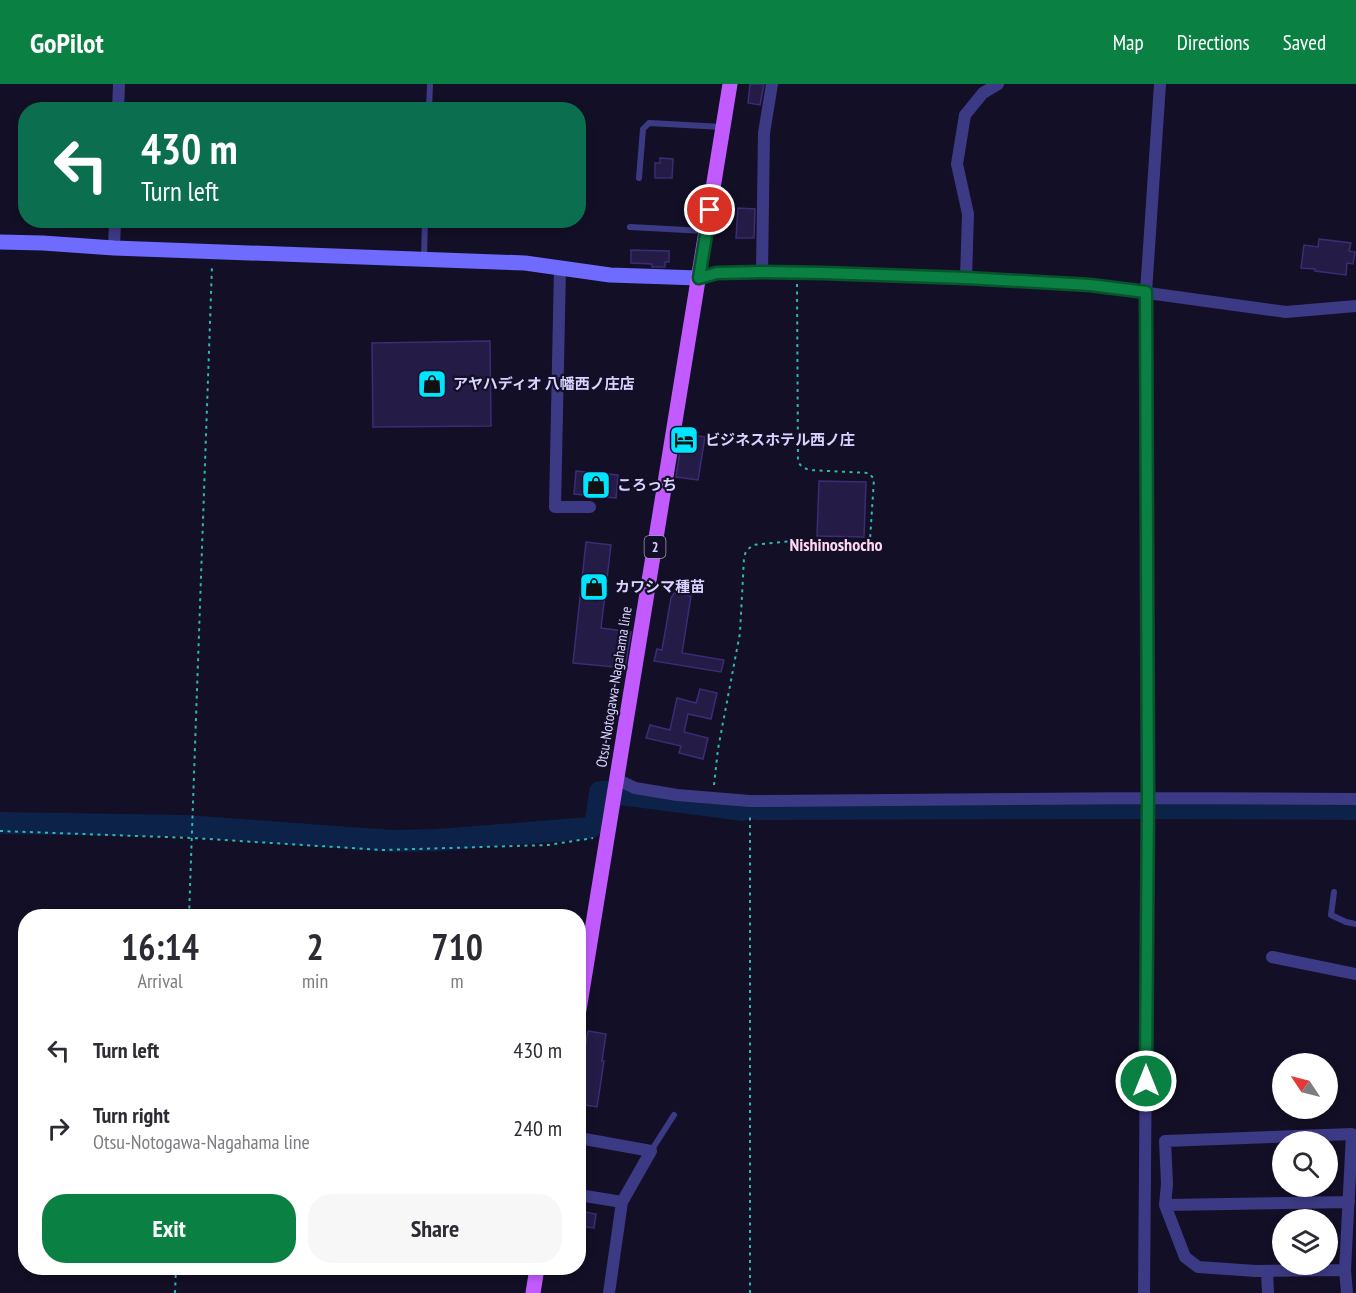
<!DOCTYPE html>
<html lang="en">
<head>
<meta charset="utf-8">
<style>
	body { margin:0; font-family:"PT Sans Narrow","Noto Sans JP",sans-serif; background:#f7f7f7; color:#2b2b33; height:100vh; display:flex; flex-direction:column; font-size:22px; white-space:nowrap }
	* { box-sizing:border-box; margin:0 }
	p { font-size:20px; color:#7c7c81 }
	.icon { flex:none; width:33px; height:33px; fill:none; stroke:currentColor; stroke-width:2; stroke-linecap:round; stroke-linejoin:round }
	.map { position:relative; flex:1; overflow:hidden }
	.sheet { position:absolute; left:18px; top:825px; width:568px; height:366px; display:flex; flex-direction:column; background:#fff; border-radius:24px; box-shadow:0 3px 9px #0003 }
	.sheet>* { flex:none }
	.guide { position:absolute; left:18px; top:18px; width:568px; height:126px; border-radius:24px; box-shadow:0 3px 9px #0003; background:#0b6e4f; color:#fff; overflow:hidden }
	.needle { width:39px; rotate:305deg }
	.fabs { position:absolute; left:1272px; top:969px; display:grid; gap:12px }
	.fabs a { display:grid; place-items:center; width:66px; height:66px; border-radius:50%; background:#fff; box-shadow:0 3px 9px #0003; font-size:30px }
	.pin { position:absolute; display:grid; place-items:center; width:51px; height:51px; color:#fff; margin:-26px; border:3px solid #fff; border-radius:50%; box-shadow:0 2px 6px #0007 }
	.me { position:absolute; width:66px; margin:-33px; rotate:0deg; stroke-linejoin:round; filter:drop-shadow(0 0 4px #0008) }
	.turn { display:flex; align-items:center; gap:21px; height:126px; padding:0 24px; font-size:27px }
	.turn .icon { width:78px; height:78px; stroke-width:2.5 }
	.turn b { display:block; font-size:42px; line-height:51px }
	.eta { display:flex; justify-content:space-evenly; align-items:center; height:102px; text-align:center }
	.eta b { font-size:36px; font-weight:600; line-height:42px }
	.cta { display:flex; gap:12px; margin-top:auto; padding:12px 24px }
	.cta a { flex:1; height:69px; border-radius:24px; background:#0b8043; color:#fff; font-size:24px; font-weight:600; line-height:69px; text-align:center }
	.cta a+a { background:#f7f7f7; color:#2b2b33 }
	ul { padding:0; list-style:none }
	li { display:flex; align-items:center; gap:18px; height:78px; padding:0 24px }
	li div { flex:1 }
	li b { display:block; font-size:22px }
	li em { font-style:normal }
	header { display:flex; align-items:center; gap:36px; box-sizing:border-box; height:84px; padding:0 30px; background:#0b8043; color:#fff }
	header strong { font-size:28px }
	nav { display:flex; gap:33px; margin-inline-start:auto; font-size:21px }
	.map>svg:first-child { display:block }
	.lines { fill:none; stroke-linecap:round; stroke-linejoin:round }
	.river { stroke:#0c2248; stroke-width:22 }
	.building { fill:#241b47; stroke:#3b2d73; stroke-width:1.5 }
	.path { stroke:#2fb8b0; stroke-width:2; stroke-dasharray:3 4.5; stroke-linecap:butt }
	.lane { stroke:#3d3a85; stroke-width:6 }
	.street { stroke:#3d3a85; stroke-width:12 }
	.secondary { stroke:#6f6bff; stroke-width:15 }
	.primary { stroke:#c25bff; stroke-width:15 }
	.route-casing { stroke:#07532c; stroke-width:15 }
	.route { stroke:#0b8043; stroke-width:10 }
	.labels { text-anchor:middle; stroke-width:4.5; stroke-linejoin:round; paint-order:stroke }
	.shield { fill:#130f26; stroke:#9e99be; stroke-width:1.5 }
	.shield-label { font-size:14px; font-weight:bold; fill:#d9d4ff }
	.poi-label { font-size:15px; font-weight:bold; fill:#d9d4ff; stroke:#130f26; text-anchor:start }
	.street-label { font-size:15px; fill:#d9d4ff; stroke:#130f26 }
	.quarter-label { font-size:18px; font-weight:bold; fill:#ffd6f0; stroke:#130f26 }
</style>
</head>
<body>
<header>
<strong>GoPilot</strong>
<nav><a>Map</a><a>Directions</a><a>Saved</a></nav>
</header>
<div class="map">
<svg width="1356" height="1209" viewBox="0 0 1356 1209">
	<rect width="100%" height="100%" fill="#130f26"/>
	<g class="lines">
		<path class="river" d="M621,710l122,16
			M1155,724l201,1
			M756,725l386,-1
			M0,739l186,3 206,15 45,-1 153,-12 6,-6 4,-30h8"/>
	</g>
	<path class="building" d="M750,0h14l-4,21 -12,-2z
		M660,74l13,1 -1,19h-17v-15h5z
		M738,124l17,1 -1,29h-18z
		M1319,155l32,4 -2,8 6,1 -2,12 -6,-1 -1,12 -31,-4v-2l-14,-1 3,-23 14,2z
		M631,166l38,1v11h-4v5h-13v-3l-21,-1z
		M490,257l1,85 -118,1 -1,-84z
		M683,349l22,4 -7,43 -22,-3z
		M576,387l42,4 -2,23 -42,-4z
		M819,397l47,1 -2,55 -47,-1z
		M586,458l25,3 -10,83 30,4 -6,36 -52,-5z
		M674,509l17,3 -9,57 42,7 -3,12 -67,-11 3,-12 5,1 9,-52z
		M700,605l17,4 -6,26 -23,-5 -4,18 24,6 -5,21 -24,-6 2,-7 -35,-8 4,-13 20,5 7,-32 19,5z
		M588,947l18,3 -4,27h2l-7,46 -18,-3v-34l2,-12h2z
		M579,1127l17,3 -2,14 -15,-2z"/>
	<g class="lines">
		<path class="path" d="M714,701l4,-36 22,-116 4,-75 2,-7 7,-6 40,-4 72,3 5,-4 4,-61 -5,-6 -60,-3 -7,-3 -4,-5 -1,-178
			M0,747l192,7 191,12 165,-5 45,-7
			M189,832l23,-650
			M175,1209l1,-25
			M750,1209v-480"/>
		<path class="lane" d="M429,26l1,-26
			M639,94l4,-49 6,-6 74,4
			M630,143l75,4
			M424,174l1,-38
			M1334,808l-3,23 15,7 10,2
			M651,1067l23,-36"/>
		<path class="street" d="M118,26l1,-26
			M114,164l1,-28
			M560,184l-5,239h35
			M762,188l2,-139 8,-49
			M699,194l18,-5 45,-1 204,6 124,7 196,27 70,-6
			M966,194l2,-64 -11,-50 8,-49 18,-22 15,-9
			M618,696l17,8 42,7 73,6 398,-3 208,1
			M1272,873l84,17
			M579,1054l72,13 -29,51 -13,91
			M579,1111l43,7
			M1165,1121l184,-3
			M1345,1186l-89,1 -58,-4 -13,-10 -20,-52 2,-21 -2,-43 187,-7 -7,136 2,23
			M1267,1187l1,22
			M1144,1209l4,-495 -2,-506 14,-208"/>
		<path class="secondary" d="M0,158l43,1 71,5 411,15 85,12 89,3"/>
		<path class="primary" d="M579,926l151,-926
			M533,1209l4,-25"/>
	</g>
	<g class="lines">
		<g class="route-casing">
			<path id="route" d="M710,126l-11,68 18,-5 45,-1 62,1 142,5 124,7 56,7 2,506 -2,283"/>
		</g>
		<use href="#route" class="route"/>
	</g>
	<defs>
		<g id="shop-square" transform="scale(1.5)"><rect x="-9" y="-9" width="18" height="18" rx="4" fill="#00e5ff" stroke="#130f26"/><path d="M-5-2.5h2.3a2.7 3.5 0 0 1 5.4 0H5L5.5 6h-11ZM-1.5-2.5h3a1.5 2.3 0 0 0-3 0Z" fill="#111"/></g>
		<g id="hotel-square" transform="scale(1.5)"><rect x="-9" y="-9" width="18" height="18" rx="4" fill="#00e5ff" stroke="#130f26"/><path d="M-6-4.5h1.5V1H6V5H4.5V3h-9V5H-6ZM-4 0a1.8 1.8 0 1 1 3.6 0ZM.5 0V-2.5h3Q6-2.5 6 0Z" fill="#111"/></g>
	</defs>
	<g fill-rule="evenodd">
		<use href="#shop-square" x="432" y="300"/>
		<use href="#hotel-square" x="684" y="356"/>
		<use href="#shop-square" x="596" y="401"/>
		<use href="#shop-square" x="594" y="503"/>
	</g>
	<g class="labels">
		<rect class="shield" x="644.5" y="452" width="21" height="22" rx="4.5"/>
		<g class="shield-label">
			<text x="655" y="468">2</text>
		</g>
		<g class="poi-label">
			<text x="453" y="305">アヤハディオ 八幡西ノ庄店</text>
			<text x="705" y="361">ビジネスホテル西ノ庄</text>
			<text x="617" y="406">ころっち</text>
			<text x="615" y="508">カワシマ種苗</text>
		</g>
		<g class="street-label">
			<text transform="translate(614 603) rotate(-81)" y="5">Otsu-Notogawa-Nagahama line</text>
		</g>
		<g class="quarter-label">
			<text x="836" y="467">Nishinoshocho</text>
		</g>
	</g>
</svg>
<div class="fabs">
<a><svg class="needle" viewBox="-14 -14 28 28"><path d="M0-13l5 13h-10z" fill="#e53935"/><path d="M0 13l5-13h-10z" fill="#7c7c81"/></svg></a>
<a><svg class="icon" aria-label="search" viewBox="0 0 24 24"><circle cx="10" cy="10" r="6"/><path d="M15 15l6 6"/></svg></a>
<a><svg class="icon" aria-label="layers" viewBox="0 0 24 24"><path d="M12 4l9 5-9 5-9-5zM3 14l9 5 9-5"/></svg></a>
</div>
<div class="pin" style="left:710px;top:126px;background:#d93025"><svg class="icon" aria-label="arrive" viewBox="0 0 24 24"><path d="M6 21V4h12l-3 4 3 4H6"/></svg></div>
<svg class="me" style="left:1146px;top:997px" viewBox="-20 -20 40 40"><circle r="17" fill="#0b8043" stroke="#fff" stroke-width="3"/><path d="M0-11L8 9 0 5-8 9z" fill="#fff"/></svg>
<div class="guide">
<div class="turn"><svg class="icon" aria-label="left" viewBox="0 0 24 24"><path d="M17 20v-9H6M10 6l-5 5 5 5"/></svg><div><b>430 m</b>Turn left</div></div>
</div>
<section class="sheet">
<div class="eta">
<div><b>16:14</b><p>Arrival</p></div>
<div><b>2</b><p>min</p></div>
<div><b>710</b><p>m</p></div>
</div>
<ul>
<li><svg class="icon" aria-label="left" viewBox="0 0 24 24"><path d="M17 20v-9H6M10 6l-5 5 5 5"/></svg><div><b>Turn left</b></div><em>430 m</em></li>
<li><svg class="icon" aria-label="right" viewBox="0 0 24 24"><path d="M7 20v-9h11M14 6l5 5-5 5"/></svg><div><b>Turn right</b><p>Otsu-Notogawa-Nagahama line</p></div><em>240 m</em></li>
</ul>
<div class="cta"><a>Exit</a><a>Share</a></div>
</section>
</div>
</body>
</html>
